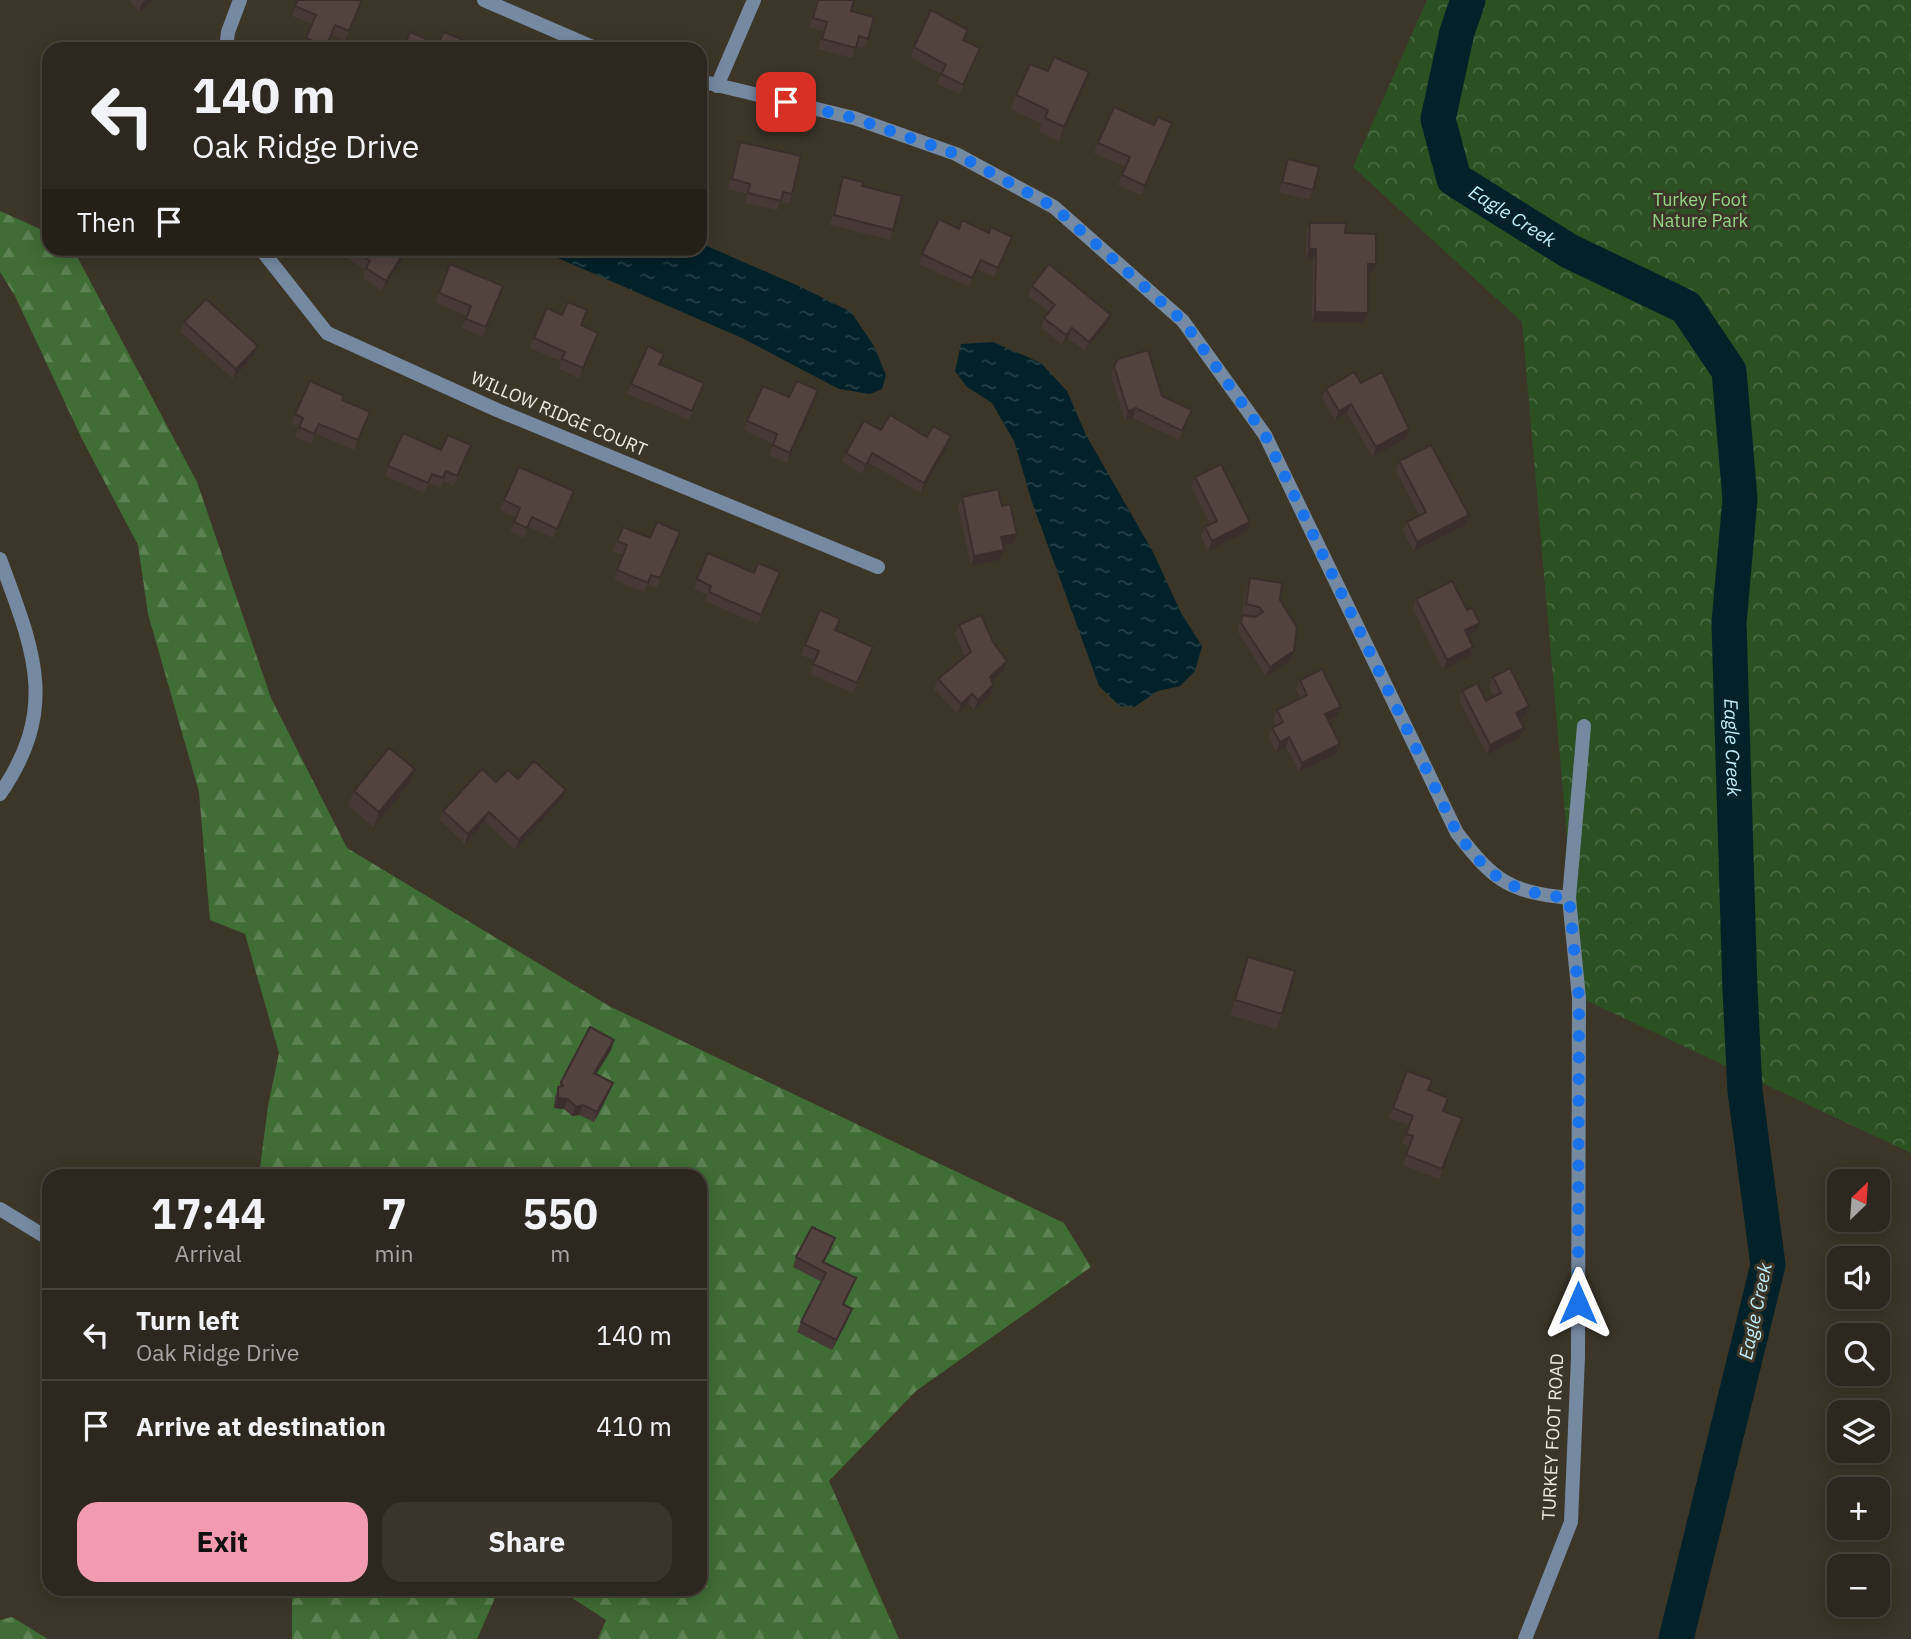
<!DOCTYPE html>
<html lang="en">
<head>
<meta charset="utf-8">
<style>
	body { margin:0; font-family:"IBM Plex Sans",sans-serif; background:#39342c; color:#f1f3f6; height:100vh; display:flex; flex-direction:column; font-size:26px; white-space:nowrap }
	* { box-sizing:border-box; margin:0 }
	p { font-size:23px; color:#a7a6a4 }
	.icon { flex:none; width:38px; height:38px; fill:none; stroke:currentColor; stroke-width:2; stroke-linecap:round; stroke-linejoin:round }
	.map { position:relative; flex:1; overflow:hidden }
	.panel { position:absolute; left:42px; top:1169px; width:665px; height:427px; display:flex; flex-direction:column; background:#2d281f; border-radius:21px; box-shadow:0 4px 18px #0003,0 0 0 2px #48443d }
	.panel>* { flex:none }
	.banner { position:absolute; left:42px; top:42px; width:665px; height:214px; border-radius:21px; box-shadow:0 4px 18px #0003,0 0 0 2px #48443d; background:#2d281f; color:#f1f3f6; overflow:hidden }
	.needle { width:46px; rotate:25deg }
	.tools { position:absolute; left:1827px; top:1169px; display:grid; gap:14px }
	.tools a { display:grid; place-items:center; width:63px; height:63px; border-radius:14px; background:#2d281f; box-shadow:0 4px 18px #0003,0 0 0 2px #48443d; font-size:35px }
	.pin { position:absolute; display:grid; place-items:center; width:60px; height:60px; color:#fff; margin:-30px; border-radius:14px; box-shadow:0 4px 10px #0006 }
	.me { position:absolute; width:77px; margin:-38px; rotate:0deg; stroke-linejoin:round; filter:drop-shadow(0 0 5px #0008) }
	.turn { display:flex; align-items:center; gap:24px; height:147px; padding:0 35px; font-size:32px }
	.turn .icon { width:91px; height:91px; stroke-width:2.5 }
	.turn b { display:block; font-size:49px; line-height:60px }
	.then { display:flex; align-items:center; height:66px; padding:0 35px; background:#0003; gap:14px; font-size:26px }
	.eta { display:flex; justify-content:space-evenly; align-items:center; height:119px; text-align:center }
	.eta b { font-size:42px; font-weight:700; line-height:49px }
	.primary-button { display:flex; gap:14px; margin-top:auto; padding:14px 35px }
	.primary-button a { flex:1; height:80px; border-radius:21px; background:#f29ab0; color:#111; font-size:28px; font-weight:700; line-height:80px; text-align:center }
	.primary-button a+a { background:#39342c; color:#f1f3f6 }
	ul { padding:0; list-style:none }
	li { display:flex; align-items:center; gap:21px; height:91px; padding:0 35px; border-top:2px solid #48443d }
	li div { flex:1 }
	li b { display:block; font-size:26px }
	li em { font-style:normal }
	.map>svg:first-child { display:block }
	.forest { fill:url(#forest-firs) }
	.park { fill:url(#park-crowns) }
	.water { fill:url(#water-ripples) }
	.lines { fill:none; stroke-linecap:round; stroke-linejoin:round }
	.river { stroke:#022128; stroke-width:35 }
	.street { stroke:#7589a1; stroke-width:14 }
	.wall { fill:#473a36 }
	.shaded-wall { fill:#3a2f2c }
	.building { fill:#53433f; stroke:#3a2f2c; stroke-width:2 }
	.route { stroke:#1a73e8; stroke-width:12; stroke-dasharray:0 21.6 }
	.labels { text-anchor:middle; stroke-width:6; stroke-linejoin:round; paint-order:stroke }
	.park-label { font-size:18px; fill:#94d485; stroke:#3c3629 }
	.street-label { font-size:18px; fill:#eeeae2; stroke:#3c3629 }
	.water-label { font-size:19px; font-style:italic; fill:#bfedfa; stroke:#3c3629 }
</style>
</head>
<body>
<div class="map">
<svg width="1911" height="1639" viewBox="0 0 1911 1639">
	<defs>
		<pattern id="forest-firs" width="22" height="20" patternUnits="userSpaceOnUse" patternTransform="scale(1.75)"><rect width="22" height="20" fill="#406c35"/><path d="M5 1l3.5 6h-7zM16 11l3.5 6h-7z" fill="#5c8152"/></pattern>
		<pattern id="park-crowns" width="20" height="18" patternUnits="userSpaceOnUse" patternTransform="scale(1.75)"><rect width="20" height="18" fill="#2b5022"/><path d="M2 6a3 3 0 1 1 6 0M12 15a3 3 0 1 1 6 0" fill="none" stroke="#4a6942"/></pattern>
		<pattern id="water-ripples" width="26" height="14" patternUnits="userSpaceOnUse" patternTransform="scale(1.75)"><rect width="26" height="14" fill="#022128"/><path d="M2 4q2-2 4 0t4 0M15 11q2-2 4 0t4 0" fill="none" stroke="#274147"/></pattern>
	</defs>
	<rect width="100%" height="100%" fill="#3c3629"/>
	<path class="forest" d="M0,211l49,22v15l24,1 124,233 74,216 76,150 262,158 455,217 27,44 -175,124 -87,90 70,158h-301l8,-19 -48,-31h142v-413h-441l9,-70 11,-53 -34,-119 -35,-14 -11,-128 -51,-178 -10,-69 -55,-104 -68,-145 -15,-24z
		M292,1589h207l-22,50h-185z
		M12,1617l36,22h-48v-19z"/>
	<path class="park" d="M1427,0h484v1153l-330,-155 -59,-676 -169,-155z"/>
	<path class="water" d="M700,243l101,44 50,25 23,34 12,29 -4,14 -12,5 -31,-5 -97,-51 -205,-89 163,-1z
		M993,342l48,21 26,28 19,44 67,117 28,61 21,33 -7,25 -15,15 -22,5 -24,16 -14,-1 -21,-20 -67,-184 -18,-61 -22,-38 -25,-16 -12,-16 6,-27z"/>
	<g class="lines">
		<path class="river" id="s1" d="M1468,0l-11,32 -19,87 16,60 115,72 117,56 43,64 11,128 -11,124 11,367 5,101 23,174 -92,374"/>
		<path class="street" d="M484,0l113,49
			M226,49l2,-17 12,-32
			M700,81l154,37 102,36 98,53 129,114 82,114 192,398c37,48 52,59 112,65
			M717,86l37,-86
			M260,248l67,85 170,77 381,157
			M0,559c33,90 60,148 0,235
			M0,1209l49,30
			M1525,1639l46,-117 7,-165 1,-359 -10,-100 15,-172"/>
	</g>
	<path class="wall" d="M130,0h25l-16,12z
		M298,0h64l-17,41 -13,-6 -6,14h-21l-3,-1 10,-24 -20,-8z
		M817,0h37l-3,11 17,28 -4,9 -8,-2 -4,12 -34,-9 5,-18 -14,-4z
		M964,41l12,17 -16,36 -23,-10 4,-10 -30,-17 3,-10z
		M1048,71l36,16 -25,54 -20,-9 3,-8 -31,-15 5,-14z
		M1172,123l-31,72 -23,-10 8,-18 -32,-14 4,-10 56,-18z
		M740,142l52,52 -3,10 -9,-2 -3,8 -32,-7 2,-9 -19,-5 9,-37z
		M1288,159l25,31 -4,10 -30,-8z
		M843,177l19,9 31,44 -3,10 -60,-15z
		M1310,223l35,10 27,40 -4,1 -4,49 -52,-1 1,-63h-7v-27z
		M959,229l49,18 -14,30 -17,-8 -8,18 -50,-23 3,-10z
		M161,248h25l-22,9z
		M348,248h62l-28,43 -19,-13 2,-8 -20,-14z
		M450,264l53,22 -20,51 -21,-9 5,-12 -32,-14z
		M1032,286l75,38 -22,27 -17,-13 -6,7 -21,-18 3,-9 5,-6 -21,-16z
		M184,322l74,24 -4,10 -21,23 -52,-47z
		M581,325l14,17 -16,36 -20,-9 2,-8 -31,-13 4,-10z
		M660,364l41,29 -12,27 -62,-26 4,-10z
		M1114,366l48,30 30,14 -13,30 -46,-22 -8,2 -14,-44z
		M1361,383l45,55 -33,19 -26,-44 -12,7 -13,-22 4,-9z
		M789,397l26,3 -28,63 -18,-8 4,-11 -29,-14 3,-9z
		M342,400l28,12 -16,38 -39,-17 -4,11 -16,-7 4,-10 -7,-3 3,-10z
		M881,430l46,7 24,-1 -3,10 -27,47 -52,-30 -7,11 -20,-12 4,-9z
		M471,445l-17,41 -11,-5 -3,7 -11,-5 -5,10 -39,-17 3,-10 53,-16z
		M1399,461l67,64 -52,26 -11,-20 4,-9 12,-7 -23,-44z
		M1195,477l52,55 -39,19 -7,-14 4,-10 5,-3 -19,-37z
		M574,491l-21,47 -24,-11 -5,11 -14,-6 6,-15 -16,-7 4,-10z
		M962,497l40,9 15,28 -4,10 -10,2 1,4 -4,10 -29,6 -13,-60z
		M623,527l27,11 30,-6 -23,56 -9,-4 -4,8 -30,-12 9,-25 -10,-4z
		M780,572l-22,52 -53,-23 2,-6 -13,-6 3,-10 57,-6z
		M1250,578l30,22 10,61 -24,15 -28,-44 1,-7 3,-10 14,1 -14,-2 4,-26z
		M1416,599l60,33 -8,4 5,11 -3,9 -27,14 -30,-61z
		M959,625l45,45 -12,12 1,3 -3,10 -16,15 -6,-7 -10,11 -24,-25 4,-10 27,-23 -10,-22z
		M836,631l34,26 -17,36 -43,-19 5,-14 -14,-5 4,-10z
		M1493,677l36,29 -3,10 -7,3 1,18 -33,18 -28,-55 3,-9 24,10 8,-5 -5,-9z
		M1300,680l41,27 -4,9 -9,5 8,33 -37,18 -13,-25 -10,5 -7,-15 3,-9 4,-2 -3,-6 4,-10 23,-12 -4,-9z
		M415,769l-6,15 -35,43 -26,-21 6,-15z
		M518,779l48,11 -4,9 -47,51 -30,-29 -20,23 -25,-24 3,-9 53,-29z
		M1248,957l34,57 -6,15 -46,-14z
		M614,1040l-3,10 -15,24 17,9 -4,10 -15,29 -15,-7 -7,1 -8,-7 -10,-1 1,-11 6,-15z
		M1407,1071l21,19 15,21 19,7 -23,61 -36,-14 7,-19 -8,-3 7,-18 -20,-7z
		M832,1248l-8,14 28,26 -8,17 4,14 -16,31 -35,-18 4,-10 21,-40 -29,-15 3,-10z"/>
	<path class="shaded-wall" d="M146,0h9l-16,12 3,-10z
		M1089,72l-5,15 -25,54 5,-14z
		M1172,123l-3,10 -28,62 4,-9z
		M168,248h18l-22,9z
		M407,248h3l-28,43 4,-10z
		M1309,249h7l-3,10h-7z
		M1368,264h8l-4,9 -7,1z
		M1315,312l53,1 -4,10 -52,-1z
		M1111,315l-4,9 -22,27 4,-9z
		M1072,328l-4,10 -6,7 4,-10z
		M258,346l-4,10 -21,23 3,-10z
		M818,390l-3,10 -28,63 3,-10z
		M1351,404l-4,9 -12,7 4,-9z
		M1136,408l-3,10 -8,2 3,-9z
		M1409,429l-3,9 -33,19 3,-10z
		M951,436l-3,10 -27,47 3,-10z
		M872,453l-3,10 -7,11 4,-9z
		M1469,515l-3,10 -52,26 3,-9z
		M1250,522l-3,10 -39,19 4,-10z
		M1017,534l-4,10 -15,3 3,-10z
		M1004,550l-4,10 -29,6 3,-10z
		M1480,623l-4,9 -15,8 4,-10z
		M1473,647l-3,9 -27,14 4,-10z
		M1294,651l-4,10 -24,15 4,-9z
		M1007,661l-3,9 -18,17 4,-10z
		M993,685l-3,10 -16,15 4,-10z
		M972,694l-4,9 -10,11 3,-10z
		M1529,706l-3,10 -14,7 4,-10z
		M1341,707l-4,9 -16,8 4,-10z
		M1524,728l-4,9 -33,18 3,-10z
		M1289,737l-3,10 -10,5 4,-10z
		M1340,744l-4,10 -37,18 3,-9z
		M415,769l-6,15 -35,43 5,-15z
		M566,790l-4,9 -47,51 4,-10z
		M489,812l-4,9 -20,23 3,-10z
		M614,1040l-3,10 -20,33 3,-10z
		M613,1083l-4,10 -15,29 3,-10z
		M558,1098l10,1 -4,10 -10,-1z
		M583,1105l-4,10 -7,1 4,-9z
		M852,1309l-4,10 -16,31 4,-10z"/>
	<path class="building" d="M298,0h64l-13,31 -14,-6 -9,22 -20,-9 10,-23 -21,-9z
		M818,0h36l-3,11 23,6 -6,22 -9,-3 -3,12 -34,-9 5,-17 -14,-4z
		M931,10l37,20 -5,10 17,8 -17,37 -22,-11 5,-9 -32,-18z
		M410,32l28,12 6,-12 19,8 -4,9h-56z
		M1054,57l35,15 -25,55 -19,-9 3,-8 -32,-15 14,-31 18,7z
		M1114,107l40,18 4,-8 14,6 -27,63 -23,-11 8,-18 -32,-14z
		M740,142l61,14 -9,38 -9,-2 -2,9 -33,-8 2,-9 -18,-5z
		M1288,159l31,8 -6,23 -31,-8z
		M843,177l20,5 -1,4 40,10 -9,34 -59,-15z
		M939,219l20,10 3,-9 27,13 2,-6 21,10 -14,31 -17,-8 -9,18 -50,-24z
		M1310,223h36l-1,10 31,1v30h-8v49l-53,-1 1,-63h-7z
		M352,248h55l-21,33 -20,-13 4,-7z
		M450,264l53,22 -17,41 -20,-8 5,-13 -32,-13z
		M1049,264l62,51 -22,27 -17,-14 -6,7 -22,-17 11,-13 -23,-19z
		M206,299l52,47 -22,23 -52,-47z
		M568,302l19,8 -6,15 17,8 -15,35 -21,-9 3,-7 -31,-14 13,-30 15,7z
		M648,346l16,8 -5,10 45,19 -12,28 -61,-27z
		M1148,350l14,46 30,14 -10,21 -46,-23 -8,3 -14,-45 4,-7z
		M1354,372l7,11 21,-11 27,57 -33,18 -25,-43 -12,7 -13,-22z
		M310,381l34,15 -2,4 28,12 -12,28 -39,-16 -5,10 -15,-7 4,-9 -8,-4z
		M797,381l21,9 -28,63 -17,-8 4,-11 -30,-13 16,-35 26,11z
		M890,415l37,22 6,-11 18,10 -27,47 -52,-30 -6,12 -20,-12 18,-32 17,9z
		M403,433l38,17 7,-15 23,10 -14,31 -11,-5 -3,7 -11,-4 -4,9 -40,-17z
		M1431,445l38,70 -52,27 -10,-20 19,-10 -27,-51z
		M1221,464l29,58 -38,19 -7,-14 12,-6 -22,-44z
		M519,467l55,24 -17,38 -25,-12 -5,11 -13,-6 6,-14 -16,-8z
		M998,489l4,17 8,-2 7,30 -16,3 3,13 -30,6 -12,-59z
		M657,522l23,10 -20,46 -9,-3 -3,8 -31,-13 10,-25 -10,-4 6,-14 27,11z
		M708,553l46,20 4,-10 22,9 -19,43 -52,-23 2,-6 -14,-7z
		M1250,578l32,5 -2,17 17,27 -3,24 -24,16 -29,-44 1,-8 13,2 8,-5 -4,-5 -13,-3z
		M1452,581l15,29 5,-2 8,15 -15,7 8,17 -26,13 -31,-61z
		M820,610l20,9 -5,11 38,17 -16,36 -44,-19 6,-13 -14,-6z
		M981,615l12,27 14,19 -17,16 3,8 -15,15 -6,-6 -11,10 -23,-25 33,-27 -12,-27z
		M1510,668l19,38 -13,7 8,15 -34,17 -28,-54 15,-8 9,18 15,-8 -8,-16z
		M1322,669l19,38 -16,7 15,30 -38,19 -13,-26 -9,5 -8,-14 11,-6 -6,-12 30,-15 -7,-15z
		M389,748l26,21 -36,43 -25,-21z
		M534,761l32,29 -47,50 -30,-28 -21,22 -25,-23 39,-42 14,13 12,-12 10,9z
		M1248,957l47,14 -13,43 -47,-14z
		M590,1027l24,13 -20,33 19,10 -16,29 -14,-7 -7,2 -8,-8 -10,-1v-11l5,-1 -2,-4z
		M1407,1071l25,9 -4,10 20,8 -5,13 19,7 -20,51 -36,-14 7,-19 -7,-2 7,-18 -20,-8z
		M812,1227l23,11 -12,24 33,16 -13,26 9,5 -16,31 -35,-18 25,-49 -30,-16z"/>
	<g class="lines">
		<path class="route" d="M786,102l68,16 102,36 98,53 129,114 82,114 192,398c36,48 53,59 112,65l10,100 -1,305"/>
	</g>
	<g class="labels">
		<g class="park-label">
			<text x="1700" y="206">Turkey Foot<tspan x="1700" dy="21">Nature Park</tspan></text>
		</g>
		<g class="street-label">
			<text transform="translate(559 414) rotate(23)" y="6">WILLOW RIDGE COURT</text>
			<text transform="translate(1553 1437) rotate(-87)" y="6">TURKEY FOOT ROAD</text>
		</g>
		<g class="water-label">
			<text dy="7" stroke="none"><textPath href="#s1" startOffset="254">Eagle Creek</textPath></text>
			<text dy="7" stroke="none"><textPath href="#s1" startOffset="905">Eagle Creek</textPath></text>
			<text transform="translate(1755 1311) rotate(-78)" y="7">Eagle Creek</text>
		</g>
	</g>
</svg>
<div class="tools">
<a><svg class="needle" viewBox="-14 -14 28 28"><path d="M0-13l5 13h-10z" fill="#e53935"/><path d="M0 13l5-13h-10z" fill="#a7a6a4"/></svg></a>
<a><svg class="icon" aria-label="sound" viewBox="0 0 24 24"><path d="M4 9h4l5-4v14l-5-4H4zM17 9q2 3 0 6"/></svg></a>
<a><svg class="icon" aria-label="search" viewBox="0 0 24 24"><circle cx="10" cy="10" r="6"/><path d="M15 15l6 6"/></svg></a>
<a><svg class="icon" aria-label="layers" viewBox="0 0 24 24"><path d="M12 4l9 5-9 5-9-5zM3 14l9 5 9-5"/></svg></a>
<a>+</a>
<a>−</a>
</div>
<div class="pin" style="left:786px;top:102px;background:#d93025"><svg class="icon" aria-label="arrive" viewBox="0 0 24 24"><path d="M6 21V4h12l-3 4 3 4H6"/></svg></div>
<svg class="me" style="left:1578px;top:1303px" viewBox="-20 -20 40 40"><path d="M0-17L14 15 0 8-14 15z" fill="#1a73e8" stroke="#fff" stroke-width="4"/></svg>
<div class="banner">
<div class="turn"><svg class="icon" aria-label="left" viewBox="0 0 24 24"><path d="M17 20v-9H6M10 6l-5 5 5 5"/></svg><div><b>140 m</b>Oak Ridge Drive</div></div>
<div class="then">Then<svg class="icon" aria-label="arrive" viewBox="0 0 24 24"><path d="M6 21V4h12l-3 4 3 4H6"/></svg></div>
</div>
<section class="panel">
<div class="eta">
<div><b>17:44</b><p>Arrival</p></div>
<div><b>7</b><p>min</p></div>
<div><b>550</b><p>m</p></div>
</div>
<ul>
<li><svg class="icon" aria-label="left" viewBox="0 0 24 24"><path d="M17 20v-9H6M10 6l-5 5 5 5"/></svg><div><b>Turn left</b><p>Oak Ridge Drive</p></div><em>140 m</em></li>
<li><svg class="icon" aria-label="arrive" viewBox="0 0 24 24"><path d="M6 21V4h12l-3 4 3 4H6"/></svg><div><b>Arrive at destination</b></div><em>410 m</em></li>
</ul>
<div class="primary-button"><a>Exit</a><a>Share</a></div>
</section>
</div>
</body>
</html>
